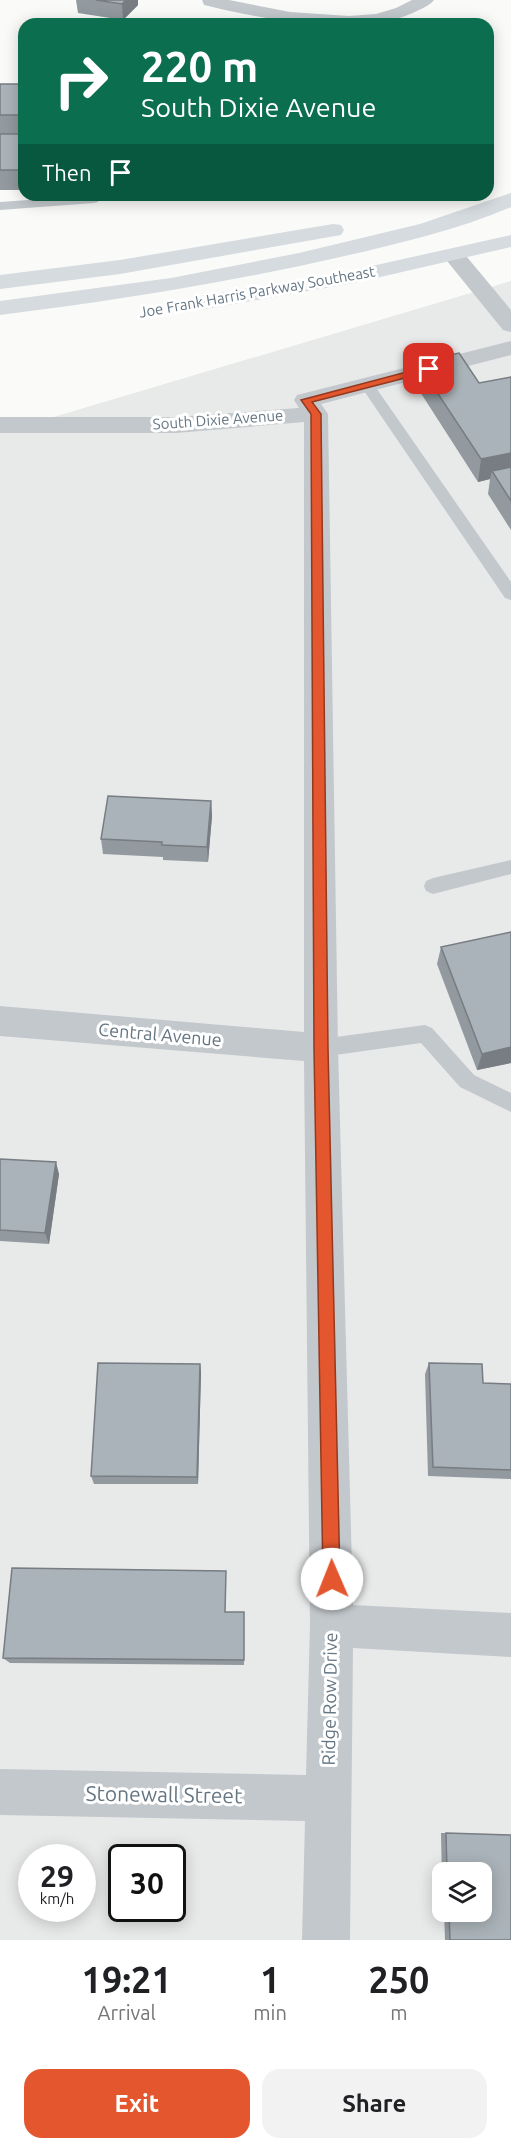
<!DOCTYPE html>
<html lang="en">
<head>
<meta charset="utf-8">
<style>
	body { margin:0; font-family:Ubuntu,sans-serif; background:#f2f2f2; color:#202124; height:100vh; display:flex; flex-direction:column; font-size:22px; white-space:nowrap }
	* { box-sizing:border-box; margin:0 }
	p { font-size:20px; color:#757577 }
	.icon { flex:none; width:33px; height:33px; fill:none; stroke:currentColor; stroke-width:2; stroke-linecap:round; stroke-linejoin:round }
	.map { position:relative; height:1940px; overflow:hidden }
	.sheet { display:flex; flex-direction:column; background:#fff; flex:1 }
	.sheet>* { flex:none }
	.guide { position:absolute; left:18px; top:18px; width:476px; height:183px; border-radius:18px; box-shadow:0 3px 15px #0003; background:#0b6e4f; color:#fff; overflow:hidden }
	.controls { position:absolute; left:432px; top:1862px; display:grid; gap:12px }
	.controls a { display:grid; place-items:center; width:60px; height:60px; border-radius:12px; background:#fff; box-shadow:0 3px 15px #0003; font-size:30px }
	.speed { position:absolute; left:18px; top:1844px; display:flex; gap:12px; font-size:30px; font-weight:700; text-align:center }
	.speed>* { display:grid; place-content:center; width:78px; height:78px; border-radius:50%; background:#fff; box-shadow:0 3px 15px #0003; line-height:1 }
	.speed small { font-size:15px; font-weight:400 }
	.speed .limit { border:3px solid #111; border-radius:9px; background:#fff; color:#111 }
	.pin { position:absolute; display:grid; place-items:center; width:51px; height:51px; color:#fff; margin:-26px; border-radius:12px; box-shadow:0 3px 9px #0006 }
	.me { position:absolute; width:66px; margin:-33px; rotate:359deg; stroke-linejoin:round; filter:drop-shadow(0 0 4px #0008) }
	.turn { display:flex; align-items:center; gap:21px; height:126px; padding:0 24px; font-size:27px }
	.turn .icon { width:78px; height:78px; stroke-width:2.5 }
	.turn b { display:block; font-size:42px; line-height:51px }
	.then { display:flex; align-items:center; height:57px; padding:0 24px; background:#0003; gap:12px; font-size:22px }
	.eta { display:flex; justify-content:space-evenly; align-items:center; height:102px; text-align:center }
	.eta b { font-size:36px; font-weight:600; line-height:42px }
	.primary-button { display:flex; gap:12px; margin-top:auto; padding:12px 24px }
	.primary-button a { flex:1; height:69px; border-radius:18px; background:#e4572e; color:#fff; font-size:24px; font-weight:600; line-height:69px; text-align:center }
	.primary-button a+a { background:#f2f2f2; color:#202124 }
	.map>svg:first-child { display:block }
	.built { fill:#e8e9e9; fill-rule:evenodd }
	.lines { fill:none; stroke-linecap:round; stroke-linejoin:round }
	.service { fill:#c3c8cc; fill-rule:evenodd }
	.minor { fill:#c3c8cc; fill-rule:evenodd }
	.primary { fill:#d6dbdf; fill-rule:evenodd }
	.wall { fill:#929a9f }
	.shaded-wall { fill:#777d82 }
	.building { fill:#aab3b9; stroke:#777d82; stroke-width:1.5 }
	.route { fill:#e4572e; stroke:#94391e; stroke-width:1.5 }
	.labels { text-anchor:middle; stroke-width:6; stroke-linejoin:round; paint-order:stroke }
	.far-street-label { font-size:15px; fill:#657683; stroke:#fff }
	.street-label { font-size:18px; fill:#657683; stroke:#fff }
	.near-street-label { font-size:21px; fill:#657683; stroke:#fff }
</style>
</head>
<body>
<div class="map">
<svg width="511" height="1940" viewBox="0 0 511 1940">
	<rect width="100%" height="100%" fill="#fafaf8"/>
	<path class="built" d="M511,281v1659h-511v-1507zM32,1857h50v51h-50zM122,1857h50v51h-50zM442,1872h40v39h-40z"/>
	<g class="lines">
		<path class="service" d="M101,195l-3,7 -4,1 -94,7v-8z
			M367,381l5,1 139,200v18l-6,-2 -145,-213z
			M511,860v14l-78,20 -7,-3 -2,-5 2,-5 7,-3z
			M425,1025l7,3 42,47 37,18v19l-51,-25 -39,-44 -100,14 -7,-3 -3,-6 3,-6 7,-3z"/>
		<path class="minor" d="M202,0h27l61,12 59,4 27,-2 20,-6 16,-8h22c-4,5 -9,7 -15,10 -55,30 -157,9 -215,-5z
			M454,249l8,2 49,59v22l-8,-2 -60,-74 3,-5z
			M511,341v14l-190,49 7,10 10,634 15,557 158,8v44l-158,-9 -3,292h-48l3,-119 -305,-6v-46l306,6 4,-150 -6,-564 -304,-25v-30l304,26v-610l-128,11h-176v-16h176l123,-9 -5,-8 3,-5z"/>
		<path class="primary" d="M511,193v14c-56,24 -115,37 -175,51 -111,25 -223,43 -336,57v-14l171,-23 128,-25 121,-29z
			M333,224l8,1 3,5 -3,5 -221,39 -120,15v-14l120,-15z
			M511,235v12l-157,36 -159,28 -8,-2 -3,-5 3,-5 8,-2 159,-27z"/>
	</g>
	<path class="wall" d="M76,0h62v5l-15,15 -45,-7z
		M0,84h24v106h-24z
		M417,362l62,21 32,-6v153l-23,-36 2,-15 -12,3 -63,-98z
		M211,801l1,15 -4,46 -45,-2v-3l-60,-3 -2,-15z
		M511,932v131l-34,7 -40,-106 4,-17z
		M0,1159l59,15 -10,70 -49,-3z
		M429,1363l54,20 28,1v95l-83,-3 -3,-102z
		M200,1364l1,9 -3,111h-104l-3,-8z
		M226,1578l-1,34h19v53l-234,-2 -7,-5z
		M441,1833h5l65,2v105h-66l-1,-29h38v-39h-40v10z"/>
	<path class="shaded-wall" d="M126,0h12v5l-15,15 -1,-16z
		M511,453v22l-19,-4 -2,8 -12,3 3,-23z
		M211,801l1,15 -4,46 -1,-15z
		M511,1047v16l-34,7 5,-16z
		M56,1162l3,12 -10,70 -4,-11z
		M200,1364l1,9 -3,111 -1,-7z"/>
	<path class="building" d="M96,0h30l-4,4z
		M0,84h24v31h-24z
		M0,134h24v36h-24z
		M459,353l20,30 32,-6v76l-30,6 -64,-97z
		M511,467v34l-19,-30z
		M108,796l103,5 -4,46 -45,-2v-3l-61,-3z
		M511,932v115l-29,7 -41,-107z
		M0,1159l56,3 -11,71 -45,-3z
		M98,1363l102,1 -3,113 -106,-1z
		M429,1363l53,1 1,19 28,1v86l-78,-3z
		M12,1568l214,3 -1,41h19v48l-241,-2z
		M446,1833l65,2v105h-61l-1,-29h33v-39h-35z"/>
	<path class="route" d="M429,366l5,3 -2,2 -120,31 9,12 7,634 12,531 -2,6 -6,3 -7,-3 -2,-6 -9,-531 -3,-634 -10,-14z"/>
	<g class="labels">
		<g class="far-street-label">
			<text transform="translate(257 292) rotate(-10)" y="5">Joe Frank Harris Parkway Southeast</text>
			<text transform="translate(218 420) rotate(-4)" y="5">South Dixie Avenue</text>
		</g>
		<g class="street-label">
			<text transform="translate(160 1035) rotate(5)" y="6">Central Avenue</text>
			<text transform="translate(330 1699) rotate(-89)" y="6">Ridge Row Drive</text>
		</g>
		<g class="near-street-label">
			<text transform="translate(164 1795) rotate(1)" y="7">Stonewall Street</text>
		</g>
	</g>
</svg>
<div class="controls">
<a><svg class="icon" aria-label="layers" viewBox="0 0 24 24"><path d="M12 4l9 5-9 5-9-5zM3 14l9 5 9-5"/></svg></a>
</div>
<div class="speed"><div>29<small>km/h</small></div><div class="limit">30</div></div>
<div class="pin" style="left:429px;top:369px;background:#d93025"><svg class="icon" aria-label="arrive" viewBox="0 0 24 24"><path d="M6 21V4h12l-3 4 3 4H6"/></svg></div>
<svg class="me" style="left:332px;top:1579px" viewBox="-20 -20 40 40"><circle r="19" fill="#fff"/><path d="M0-13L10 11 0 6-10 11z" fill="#e4572e"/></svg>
<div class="guide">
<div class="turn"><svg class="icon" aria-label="right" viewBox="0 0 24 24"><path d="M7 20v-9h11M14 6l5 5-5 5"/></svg><div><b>220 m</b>South Dixie Avenue</div></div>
<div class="then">Then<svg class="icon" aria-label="arrive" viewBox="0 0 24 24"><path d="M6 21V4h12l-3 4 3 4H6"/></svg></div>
</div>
</div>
<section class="sheet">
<div class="eta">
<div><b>19:21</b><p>Arrival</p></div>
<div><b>1</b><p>min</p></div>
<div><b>250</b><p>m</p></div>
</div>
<div class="primary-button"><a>Exit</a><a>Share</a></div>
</section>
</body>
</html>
